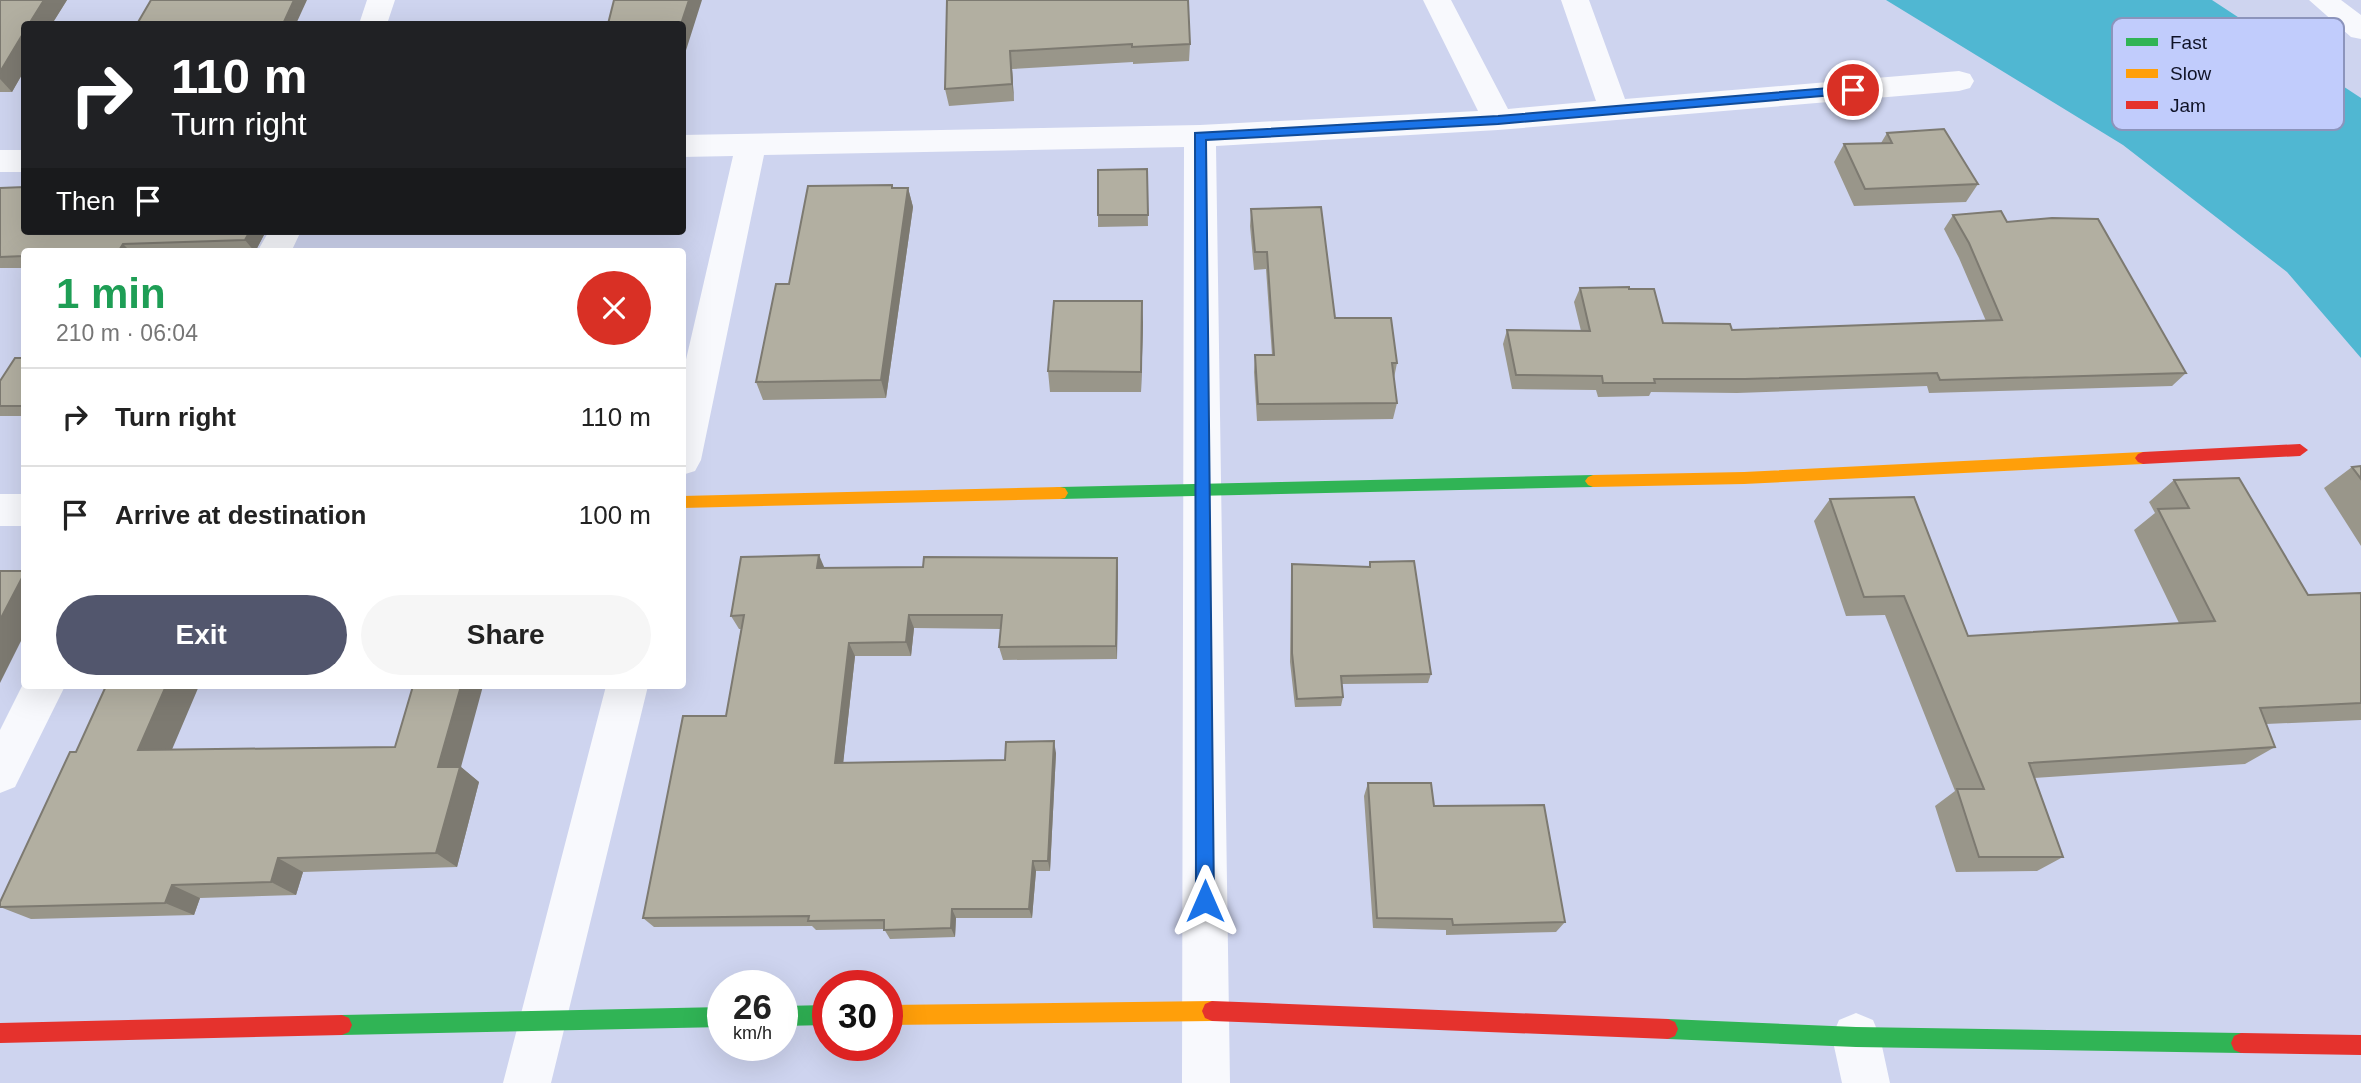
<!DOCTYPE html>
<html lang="en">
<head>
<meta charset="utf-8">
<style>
	body { margin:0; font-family:Arial,sans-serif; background:#f6f6f6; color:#222; height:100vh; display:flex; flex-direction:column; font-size:26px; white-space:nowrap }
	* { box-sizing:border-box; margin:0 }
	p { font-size:23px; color:#767676 }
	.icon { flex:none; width:38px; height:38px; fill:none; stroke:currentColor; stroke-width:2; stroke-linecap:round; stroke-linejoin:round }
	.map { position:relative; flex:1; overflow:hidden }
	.drawer { position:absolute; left:21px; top:248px; width:665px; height:441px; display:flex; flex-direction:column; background:#fff; border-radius:7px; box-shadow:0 7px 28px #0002 }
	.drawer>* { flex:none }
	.hud { position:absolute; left:21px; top:21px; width:665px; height:214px; border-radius:7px; box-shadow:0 7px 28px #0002; background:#202124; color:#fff; overflow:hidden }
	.speed { position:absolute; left:707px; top:970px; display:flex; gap:14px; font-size:35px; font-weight:700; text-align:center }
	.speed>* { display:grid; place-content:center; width:91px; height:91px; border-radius:50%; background:#fff; box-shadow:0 7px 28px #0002; line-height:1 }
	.speed small { font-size:18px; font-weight:400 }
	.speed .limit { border:10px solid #d22; background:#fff; color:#111 }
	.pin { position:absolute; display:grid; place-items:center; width:60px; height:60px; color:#fff; margin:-30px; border:4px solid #fff; border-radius:50%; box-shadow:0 2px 7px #0007 }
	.me { position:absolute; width:77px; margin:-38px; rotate:0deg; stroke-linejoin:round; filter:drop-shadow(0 0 5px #0008) }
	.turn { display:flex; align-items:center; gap:24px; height:147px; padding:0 35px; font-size:32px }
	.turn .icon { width:91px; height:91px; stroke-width:2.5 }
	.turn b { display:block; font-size:49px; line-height:60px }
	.then { display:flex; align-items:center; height:66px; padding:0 35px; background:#0003; gap:14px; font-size:26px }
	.round { display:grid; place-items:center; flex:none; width:74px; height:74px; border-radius:37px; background:#f6f6f6 }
	.headline { display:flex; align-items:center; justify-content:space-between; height:119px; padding:0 35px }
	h1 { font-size:42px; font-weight:800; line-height:52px; color:#1e9e55 }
	.cta { display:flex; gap:14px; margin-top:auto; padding:14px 35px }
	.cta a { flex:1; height:80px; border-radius:42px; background:#52566d; color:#fff; font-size:28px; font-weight:800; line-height:80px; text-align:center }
	.cta a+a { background:#f6f6f6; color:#222 }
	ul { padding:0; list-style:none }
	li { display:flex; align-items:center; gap:21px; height:98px; padding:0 35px; border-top:2px solid #e0e0e0 }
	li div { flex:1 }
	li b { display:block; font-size:26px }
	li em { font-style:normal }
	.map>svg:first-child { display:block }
	.water { fill:#50b7d2 }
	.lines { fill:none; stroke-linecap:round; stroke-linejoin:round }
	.street { fill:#f8f9fd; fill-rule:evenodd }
	.fast { fill:#30b455; fill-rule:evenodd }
	.slow { fill:#ff9f0a; fill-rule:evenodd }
	.jam { fill:#e5322d; fill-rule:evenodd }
	.wall { fill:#99968a }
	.shaded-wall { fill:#7d7a71 }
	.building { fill:#b2afa1; stroke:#7d7a71; stroke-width:2 }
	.route { fill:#1a73e8; stroke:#114b97; stroke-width:2 }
	.key { fill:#c1ccfc; stroke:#8c94bc; stroke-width:2 }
	.key-label { font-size:19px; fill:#0f1227 }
</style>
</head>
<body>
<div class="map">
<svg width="2361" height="1083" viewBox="0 0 2361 1083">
	<rect width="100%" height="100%" fill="#ced4ef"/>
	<path class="water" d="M1886,0h326l149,98v260l-74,-86 -164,-127z"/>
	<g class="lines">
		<path class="street" d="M367,0h28l-8,24h-28z
			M1423,0h28l57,109 88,-8 -35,-101h28l36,99 334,-28 11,3 4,7 -4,7 -11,3 -461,39 -282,16 14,937h-48l2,-936 -420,8 -63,305 -6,11 -13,4v-98l51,-221 -51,1v-22l518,-10 278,-14z
			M2309,0h32l20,15v24l-10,-2z
			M0,150h24v22h-24z
			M269,231h32l-10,21h-34z
			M0,494h24v32h-24z
			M24,682v4h41l-50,101 -15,6v-63z
			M606,686h42l-97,397h-48z
			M1856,1013l17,7 7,17 10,46h-48l-10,-46 7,-17z"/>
		<path class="fast" d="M1593,475l5,2 3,4 -3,4 -5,2 -533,12 -5,-1 -3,-5 3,-5 5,-1z
			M828,1005v20l-46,1v-20z
			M723,1007v20l-381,8 -7,-3 -3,-7 3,-7 7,-3z
			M1668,1019l188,8 385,6 7,3 3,7 -3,7 -7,3 -385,-6 -188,-8 -7,-3 -3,-7 3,-7z"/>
		<path class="slow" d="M2143,452l5,2 3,4 -3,4 -5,2 -399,20 -151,3 -5,-2 -3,-4 3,-4 5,-2 151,-3z
			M1060,487l5,1 3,5 -3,5 -5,1 -378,9v-12z
			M1212,1001l7,3 3,7 -3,7 -7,3 -325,4v-20z"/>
		<path class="jam" d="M2300,444l8,6 -8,6 -157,8 -5,-2 -3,-4 3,-4 5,-2z
			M1212,1001l456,18 7,3 3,7 -3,7 -7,3 -456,-18 -7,-3 -3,-7 3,-7z
			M342,1015l7,3 3,7 -3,7 -7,3 -342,8v-20z
			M2241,1033l120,2v20l-120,-2 -7,-3 -3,-7 3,-7z"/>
	</g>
	<path class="wall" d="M0,0h67l-15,24h-28v47l-12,21h-12z
		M947,0l243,44 -1,17 -56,3v-2l-121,7 2,32 -65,5 -4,-17z
		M1887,133l91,51 -12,18 -112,4 -20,-44 10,-18 37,-1z
		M1147,169l1,57 -50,1v-12z
		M892,185l1,3h15l5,19 -27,191 -123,2 -7,-18 33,-98z
		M0,188l266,43 -11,21h-231v16h-24z
		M1251,209l84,109 62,45 -3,15 3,25 -4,16 -136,2 -3,-49 1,-17h17l-6,-86 -12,1 -4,-44z
		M1953,215l54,7 179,151 -14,13 -243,7 -2,-7 -190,7 -86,-1 -2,4 -51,1 -2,-7 -84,-1 -9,-45 4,-14 74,1 -7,-29 6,-14 49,1 34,34 69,7 254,-9 -27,-63 -15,-29z
		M1143,322l-2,70h-91l-2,-21z
		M24,358v58h-24v-35z
		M2361,466v80l-37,-58 28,-21z
		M2174,480l134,115 53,-2v127l-95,4 9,23 -30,17 -211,14 29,79 -26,14 -81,1 -21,-66 20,-15 -70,-176 -39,1 -32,-95 16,-22 138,137 211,-13 -45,-93 21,-17 -6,-11z
		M1117,558l1,14 -1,87 -114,1 -4,-13 2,-18 -87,-1 -3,28h-56l-12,107 162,-3 51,-7 -6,118h-14l-4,47h-76l-1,19 -65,2 -6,-10 -68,1 -4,-4 -158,1 -11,-9 83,-202 15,-87h-2l-8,-13 94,-48 98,-1z
		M1370,562l61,112 -3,9 -86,1 1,13 -2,9 -46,1 -5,-45 1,-89 1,-9 77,3z
		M172,750l289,17 18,15 -22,85 -154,5 -7,23 -96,3 -6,17 -163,4 -31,-12v-5l76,-150z
		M1368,783l66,23 131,116 -9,10 -110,3v-5l-73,-2 -9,-132z"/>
	<path class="shaded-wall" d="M44,0h23l-15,24h-23z
		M294,0h13l-11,24h-13z
		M689,0h13l-20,63v-39h-1z
		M24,32v39l-12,21 -12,-13v-7z
		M1010,51l2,18 2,32 -2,-17z
		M908,188l5,19 -27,191 -5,-18z
		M250,231h16l-11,21 -10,-12z
		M123,244l8,8h-13z
		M1142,301l1,21 -2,70v-20z
		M819,555l6,14 -8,-1z
		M1117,558l1,14 -1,87 -1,-13z
		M24,574v61l-24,48v-63z
		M909,615l5,13 -3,28 -5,-14z
		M849,643l6,13 -13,118 -7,-11z
		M166,686h33l-34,80 -27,-16z
		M461,686h22l-22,81 18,15 -22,85 -21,-14 2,-86z
		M1054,741l2,12 -6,118 -2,-10z
		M278,858l25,14 -7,23 -25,-13z
		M1033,861l3,10 -4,47 -3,-9z
		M172,885l28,13 -6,17 -29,-12z
		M952,909l4,9 -1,19 -4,-9z"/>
	<path class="building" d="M0,0h44l-15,24h-5v8l-24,40z
		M151,0h143l-11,24h-146z
		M614,0h75l-8,24h-73z
		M947,0h241l2,44 -58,3v-3l-122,7 2,33 -67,5z
		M1944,129l34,55 -113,5 -21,-45 48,-1 -5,-10z
		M1147,169l1,46h-50v-45z
		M892,185v3h16l-27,192 -125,2 20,-98h13l19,-98z
		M24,187v44h226l-5,9 -122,4 -5,8h-94v4l-24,1v-69z
		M1321,207l14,111h56l6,45h-5l5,40 -139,1 -3,-49h19l-7,-103h-12l-4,-43z
		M2001,211l6,11 45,-4 46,1 88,154 -246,7 -3,-7 -192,6h-91l1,4h-52l-1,-7 -86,-1 -9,-45 83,1 -10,-43 49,-1v2h25l9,34 67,1 2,6 270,-10 -33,-77 -16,-28z
		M1054,301h88l-1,71 -93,-1z
		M15,358h9v48h-24v-25z
		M2361,466v13l-9,-12z
		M2239,478l69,117 53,-2v110l-101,5 15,39 -246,16 34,94h-84l-22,-68h27l-80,-193 -40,1 -34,-98 84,-2 54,139 247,-15 -57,-112 31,-1 -15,-28z
		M819,555l-2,13 106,-1 1,-10 193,1 -1,88 -117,1 3,-32h-93l-3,27 -57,1 -14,120 170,-3 1,-18 48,-1 -6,120h-15l-4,48h-77l-1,19 -67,2v-10l-76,1 1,-5 -166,2 40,-202h43l18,-101 -13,1 10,-59z
		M1414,561l17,113 -90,2 2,21 -46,2 -5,-46v-89l78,3v-5z
		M0,571h24v3l-24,46z
		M106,686h60l-28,64 257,-3 18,-61h48l-23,81h22l-24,86 -158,5 -7,24 -99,3 -7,18 -165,4v-5l70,-150h6z
		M1368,783h63l3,23 110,-1 21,117 -112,3 -1,-6 -75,-1z"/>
	<path class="route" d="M1853,86l6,4 -2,3 -359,31 -292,16 8,761 -3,7 -6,2 -7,-2 -2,-7 -1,-768 303,-17z"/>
	<rect x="2112" y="18" width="232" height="112" rx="10" class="key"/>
	<rect x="2126" y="38" width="32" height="8" fill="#30b455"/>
	<rect x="2126" y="69" width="32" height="9" fill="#ff9f0a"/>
	<rect x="2126" y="101" width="32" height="8" fill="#e5322d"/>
	<g class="key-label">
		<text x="2170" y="49">Fast</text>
		<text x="2170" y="80">Slow</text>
		<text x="2170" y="112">Jam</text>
	</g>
</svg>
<div class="speed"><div>26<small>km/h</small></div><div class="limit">30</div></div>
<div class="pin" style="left:1853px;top:90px;background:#d93025"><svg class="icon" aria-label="arrive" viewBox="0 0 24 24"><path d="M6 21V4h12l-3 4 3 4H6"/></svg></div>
<svg class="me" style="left:1205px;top:901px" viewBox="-20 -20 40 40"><path d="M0-17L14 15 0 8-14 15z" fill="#1a73e8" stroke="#fff" stroke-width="4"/></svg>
<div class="hud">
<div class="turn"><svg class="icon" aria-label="right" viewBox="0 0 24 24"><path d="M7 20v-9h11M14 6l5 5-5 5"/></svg><div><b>110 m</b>Turn right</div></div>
<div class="then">Then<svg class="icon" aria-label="arrive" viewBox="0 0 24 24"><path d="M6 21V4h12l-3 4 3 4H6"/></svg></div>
</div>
<section class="drawer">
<div class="headline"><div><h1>1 min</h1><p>210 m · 06:04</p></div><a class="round" style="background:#d93025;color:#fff"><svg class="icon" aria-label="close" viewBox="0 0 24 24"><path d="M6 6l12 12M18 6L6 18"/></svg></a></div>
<ul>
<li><svg class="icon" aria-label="right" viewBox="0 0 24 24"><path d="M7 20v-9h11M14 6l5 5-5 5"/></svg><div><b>Turn right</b></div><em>110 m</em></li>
<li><svg class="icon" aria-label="arrive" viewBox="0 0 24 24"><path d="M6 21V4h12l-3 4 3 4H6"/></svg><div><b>Arrive at destination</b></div><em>100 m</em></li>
</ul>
<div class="cta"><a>Exit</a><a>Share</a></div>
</section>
</div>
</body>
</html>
